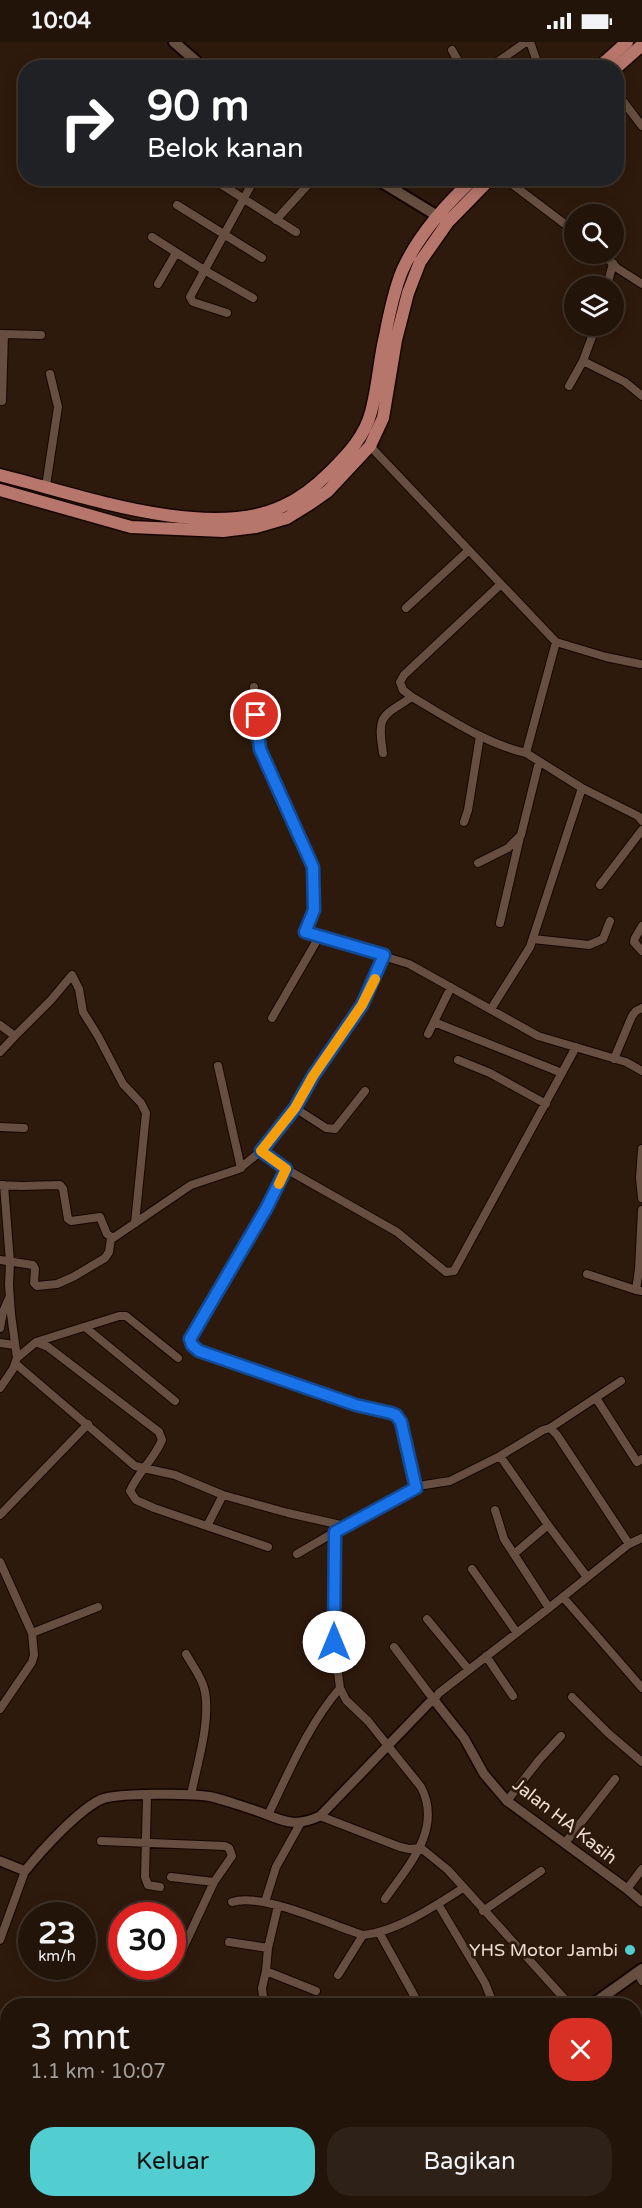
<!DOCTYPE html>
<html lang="id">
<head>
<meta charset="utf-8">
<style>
	body { margin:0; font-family:"Varela Round",sans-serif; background:#2e2117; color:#f1f3f6; height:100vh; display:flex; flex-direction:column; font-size:22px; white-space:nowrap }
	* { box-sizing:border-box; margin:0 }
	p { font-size:20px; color:#a29e9c }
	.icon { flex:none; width:33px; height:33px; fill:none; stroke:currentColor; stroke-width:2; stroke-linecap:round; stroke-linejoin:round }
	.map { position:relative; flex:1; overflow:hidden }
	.drawer { position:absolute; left:0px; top:1956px; width:642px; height:210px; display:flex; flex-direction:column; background:#221409; border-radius:24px 24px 0 0; box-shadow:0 3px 15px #0003,0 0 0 2px #3f332a }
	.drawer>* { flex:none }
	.banner { position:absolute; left:18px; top:18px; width:606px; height:126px; border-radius:24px; box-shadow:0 3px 15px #0003,0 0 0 2px #3f332a; background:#202124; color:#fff; overflow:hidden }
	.tools { position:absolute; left:564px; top:162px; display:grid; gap:12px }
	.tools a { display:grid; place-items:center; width:60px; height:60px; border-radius:50%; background:#221409; box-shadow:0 3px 15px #0003,0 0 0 2px #3f332a; font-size:30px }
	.speed { position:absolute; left:18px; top:1860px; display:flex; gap:12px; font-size:30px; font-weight:700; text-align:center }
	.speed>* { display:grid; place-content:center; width:78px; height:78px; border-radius:50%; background:#221409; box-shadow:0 3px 15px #0003,0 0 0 2px #3f332a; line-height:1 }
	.speed small { font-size:15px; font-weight:400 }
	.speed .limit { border:9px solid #d22; background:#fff; color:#111 }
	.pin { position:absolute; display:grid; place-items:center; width:51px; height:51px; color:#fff; margin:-26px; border:3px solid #fff; border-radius:50%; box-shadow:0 2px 6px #0007 }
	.me { position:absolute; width:66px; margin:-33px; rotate:0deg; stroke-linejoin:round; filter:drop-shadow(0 0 4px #0008) }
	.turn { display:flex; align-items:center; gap:21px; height:126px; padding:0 30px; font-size:27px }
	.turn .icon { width:78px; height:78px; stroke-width:2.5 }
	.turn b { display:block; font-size:42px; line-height:51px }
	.round { display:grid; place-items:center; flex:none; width:63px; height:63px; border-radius:24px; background:#2e2117 }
	.overview { display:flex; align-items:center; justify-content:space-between; height:102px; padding:0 30px }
	h1 { font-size:36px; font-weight:600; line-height:45px }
	.button { display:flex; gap:12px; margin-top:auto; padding:12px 30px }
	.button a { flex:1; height:69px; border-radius:24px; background:#52cdd0; color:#111; font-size:24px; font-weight:600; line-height:69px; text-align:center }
	.button a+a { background:#2e2117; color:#f1f3f6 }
	.status { display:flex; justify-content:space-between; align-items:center; height:42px; padding:0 30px; background:#221409; direction:ltr }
	.status svg { height:16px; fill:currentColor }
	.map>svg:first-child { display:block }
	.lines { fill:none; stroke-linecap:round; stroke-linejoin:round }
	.river { stroke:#442732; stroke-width:15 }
	.minor-casing { stroke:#150400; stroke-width:10 }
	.tertiary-casing { stroke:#150400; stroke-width:12 }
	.secondary-casing { stroke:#150400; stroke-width:14 }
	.primary-casing { stroke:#150400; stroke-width:15 }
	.minor { stroke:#664f40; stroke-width:8 }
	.tertiary { stroke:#664f40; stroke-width:9 }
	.secondary { stroke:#664f40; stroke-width:10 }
	.primary { stroke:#b7766b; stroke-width:12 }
	.route-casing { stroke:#114b97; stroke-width:15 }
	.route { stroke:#1a73e8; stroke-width:10 }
	.slow { stroke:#f59e0b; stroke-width:10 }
	.poi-dot { fill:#52cdd0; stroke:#2e1a0c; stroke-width:2 }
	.labels { text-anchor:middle; stroke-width:6; stroke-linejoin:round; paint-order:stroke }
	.street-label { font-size:18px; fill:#ecded5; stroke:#2e1a0c }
	.poi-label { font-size:18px; fill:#ecded5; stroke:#2e1a0c; text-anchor:end }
</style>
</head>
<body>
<div class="status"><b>10:04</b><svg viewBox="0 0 49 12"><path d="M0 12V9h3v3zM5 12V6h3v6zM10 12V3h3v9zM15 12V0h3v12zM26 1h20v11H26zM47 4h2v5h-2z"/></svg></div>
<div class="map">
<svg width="642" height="2166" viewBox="0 0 642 2166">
	<rect width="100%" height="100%" fill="#2e1a0c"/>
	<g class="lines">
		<path class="river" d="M0,2080l8,14
			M108,2166l7,-3 4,3"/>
		<g class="minor-casing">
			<path id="minor" d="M530,0l6,17 6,9
				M452,8l10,18
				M489,26l37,-26
				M616,50l26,34
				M211,136l85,54
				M504,136l70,53
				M177,163l85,53
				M276,178l38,-42
				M152,195l52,33 49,28
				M603,212l14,14 25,16
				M158,242l18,-31
				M607,244l6,-23
				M227,271l-34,-11 -3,-5 65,-119
				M1,292l40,1
				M583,319l42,21 17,14
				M569,344l14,-25 13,-35
				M2,359l2,-67
				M370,404l186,196 -30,111 56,35 56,28 4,5
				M46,444l12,-79 -8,-33
				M501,542l-97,91 -4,7 3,8 9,7c36,21 72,46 114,56
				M406,566l63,-58
				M556,600l50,15 34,7
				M254,645l6,62 53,118 1,43 -9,22 104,32 129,72 88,26 16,9
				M383,711c-6,-38 -2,-36 29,-56
				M464,780l4,-12 12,-74
				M478,821l30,-15 13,-13 18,-73
				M600,843l42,-55
				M500,881l20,-86
				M642,884l-7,12 -1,4 8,9
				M533,897l56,6 14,-6 7,-18
				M491,967l39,-62 52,-159
				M272,976l47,-81
				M434,980l128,51
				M0,983l15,11 -15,16
				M428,992l23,-47
				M15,994l36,-36 21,-25 7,14 4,23 15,24 25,48 18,19 5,10 -11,110
				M614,1017l18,-43 4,-5 6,-3
				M458,1018l32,13 56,31
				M218,1024l23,102
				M295,1066l31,20 9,1 30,-38
				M0,1085l24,1
				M642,1107l-2,29 2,20
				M261,1109l25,18 111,63 49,40 8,-1 122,-224
				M286,1127l-20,40 -76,130 2,6 7,6 157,54 40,10 5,7 14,65
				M0,1143l21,1 39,-1 3,4 5,30 3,2 29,-4 7,17 6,4 78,-53 48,-16 22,-18 34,-43 18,-32 49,-71 22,-50
				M642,1168l-3,59 -3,21 6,1
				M0,1218l33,5 2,4 -1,14 3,3 20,-2 16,-7 32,-19 4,-6 2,-14
				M587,1232l49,16
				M85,1285l90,74
				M0,1286l3,-16 6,-14
				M36,1300l83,-26h7l52,42
				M0,1301l15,2
				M17,1316l19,-16 12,5 111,85 3,8c-7,18 -24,32 -32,51l6,9 18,8 114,39
				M16,1322l119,102 40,9 48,20 65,18 57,13
				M0,1346l13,-19 4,-11 -6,-44 -2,-29 1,-23 -6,-77
				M596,1356l41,64 5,-3
				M550,1386l71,-47
				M500,1414l48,69 39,52
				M495,1468l9,29 45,69
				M0,1473l88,-91
				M207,1484l16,-31
				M297,1512l79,-46 42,-22 32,-5 50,-25 43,-26 7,-2 7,7 72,109
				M514,1512l34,-29
				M0,1520l32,71
				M472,1527l45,64
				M563,1555l79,91
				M427,1577l42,51
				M310,1592l24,8 6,46 6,12 22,21 53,66c22,42 -13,79 -36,112
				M334,1600l1,-110
				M394,1605l40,53 5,-7 110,-85 80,-64 13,-6
				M186,1612c6,11 15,22 18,34 8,30 -7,76 -13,107
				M486,1614l27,40
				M572,1655l36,36 34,29
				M0,1667l32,-47 2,-7 -2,-22 66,-26
				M147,1754l-2,81 3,8 12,2
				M507,1759l32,-41 22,-24
				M268,1773c21,-43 40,-90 72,-127
				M320,1774l80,31 9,2 12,-1 27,22 123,136
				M101,1799l124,5 4,2 3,8 -18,26 -35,75
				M565,1801l50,-64
				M171,1835l43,5
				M627,1847l15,-20
				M232,1860c30,-10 99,23 131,33 33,-3 72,-29 100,-47
				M265,1860l11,-35 24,-43
				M438,1862l47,79 9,23
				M483,1869l58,-40
				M380,1892l36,65
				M0,1898l25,-69
				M229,1900l39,6
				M266,1929l50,20
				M637,1930l5,9
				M338,1933l25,-40
				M264,1964l-2,-18 4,-17 2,-23 10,-42
				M449,2158l2,8
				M522,2158l1,8
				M479,2164l26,-6
				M160,2166l17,-8"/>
		</g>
		<g class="tertiary-casing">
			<path id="tertiary" d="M0,1819l25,10c16,-20 54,-62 77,-72 16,-6 92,-6 110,-2 13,3 26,8 39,12 29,9 39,21 69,7l109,-113 5,-3 30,38 20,36 23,27 120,88 15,13"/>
		</g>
		<g class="secondary-casing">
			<path id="secondary" d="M174,0l30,26
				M375,136l69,42
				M590,1964l52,-37
				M30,2166l10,-8"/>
		</g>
		<g class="primary-casing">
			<path id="primary" d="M598,26l29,-26
				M616,26l26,-23
				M0,433c77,19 208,67 283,31 18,-8 34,-21 48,-35 17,-17 34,-35 40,-59 7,-25 8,-51 14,-76 4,-21 9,-45 17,-65 16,-36 43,-66 72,-93
				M0,448l131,37 92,4 33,-4 31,-9 21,-13 20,-14 42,-45 13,-28 13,-78 12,-47 12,-31 28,-40 43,-44"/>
		</g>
		<use href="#minor" class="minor"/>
		<use href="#tertiary" class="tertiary"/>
		<use href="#secondary" class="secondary"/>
		<use href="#primary" class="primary"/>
	</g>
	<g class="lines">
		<g class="route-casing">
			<path id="route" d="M256,673l4,34 53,118 1,43 -9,22 79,23 -22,50 -49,71 -18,32 -34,43 25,18 -20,40 -76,130 2,6 7,6 157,54 35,8 5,2 5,7 15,66 -81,44 -1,110"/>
		</g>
		<use href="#route" class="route"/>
		<path class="slow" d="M279,1142l7,-15 -25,-18 34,-43 18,-32 49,-71 13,-26"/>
	</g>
	<circle class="poi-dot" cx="630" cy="1908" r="6"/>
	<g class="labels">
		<g class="street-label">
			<text transform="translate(565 1779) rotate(38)" y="6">Jalan HA Kasih</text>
		</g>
		<g class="poi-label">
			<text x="618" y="1914">YHS Motor Jambi</text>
		</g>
	</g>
</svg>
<div class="tools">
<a><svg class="icon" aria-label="search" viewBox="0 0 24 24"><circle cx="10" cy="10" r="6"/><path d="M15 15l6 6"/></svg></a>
<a><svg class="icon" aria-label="layers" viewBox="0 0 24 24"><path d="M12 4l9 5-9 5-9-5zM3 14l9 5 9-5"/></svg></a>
</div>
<div class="speed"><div>23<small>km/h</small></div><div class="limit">30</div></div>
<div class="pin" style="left:256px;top:673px;background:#d93025"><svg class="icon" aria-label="arrive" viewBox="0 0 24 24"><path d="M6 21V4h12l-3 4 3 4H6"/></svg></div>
<svg class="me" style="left:334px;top:1600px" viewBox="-20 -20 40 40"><circle r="19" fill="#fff"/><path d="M0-13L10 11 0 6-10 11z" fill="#1a73e8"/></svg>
<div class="banner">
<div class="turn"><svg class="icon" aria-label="right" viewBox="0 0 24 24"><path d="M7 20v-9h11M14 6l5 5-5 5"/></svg><div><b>90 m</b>Belok kanan</div></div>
</div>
<section class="drawer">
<div class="overview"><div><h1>3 mnt</h1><p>1.1 km · 10:07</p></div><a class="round" style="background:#d93025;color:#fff"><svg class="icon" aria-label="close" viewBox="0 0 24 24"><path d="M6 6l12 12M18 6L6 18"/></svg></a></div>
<div class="button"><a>Keluar</a><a>Bagikan</a></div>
</section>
</div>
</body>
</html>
